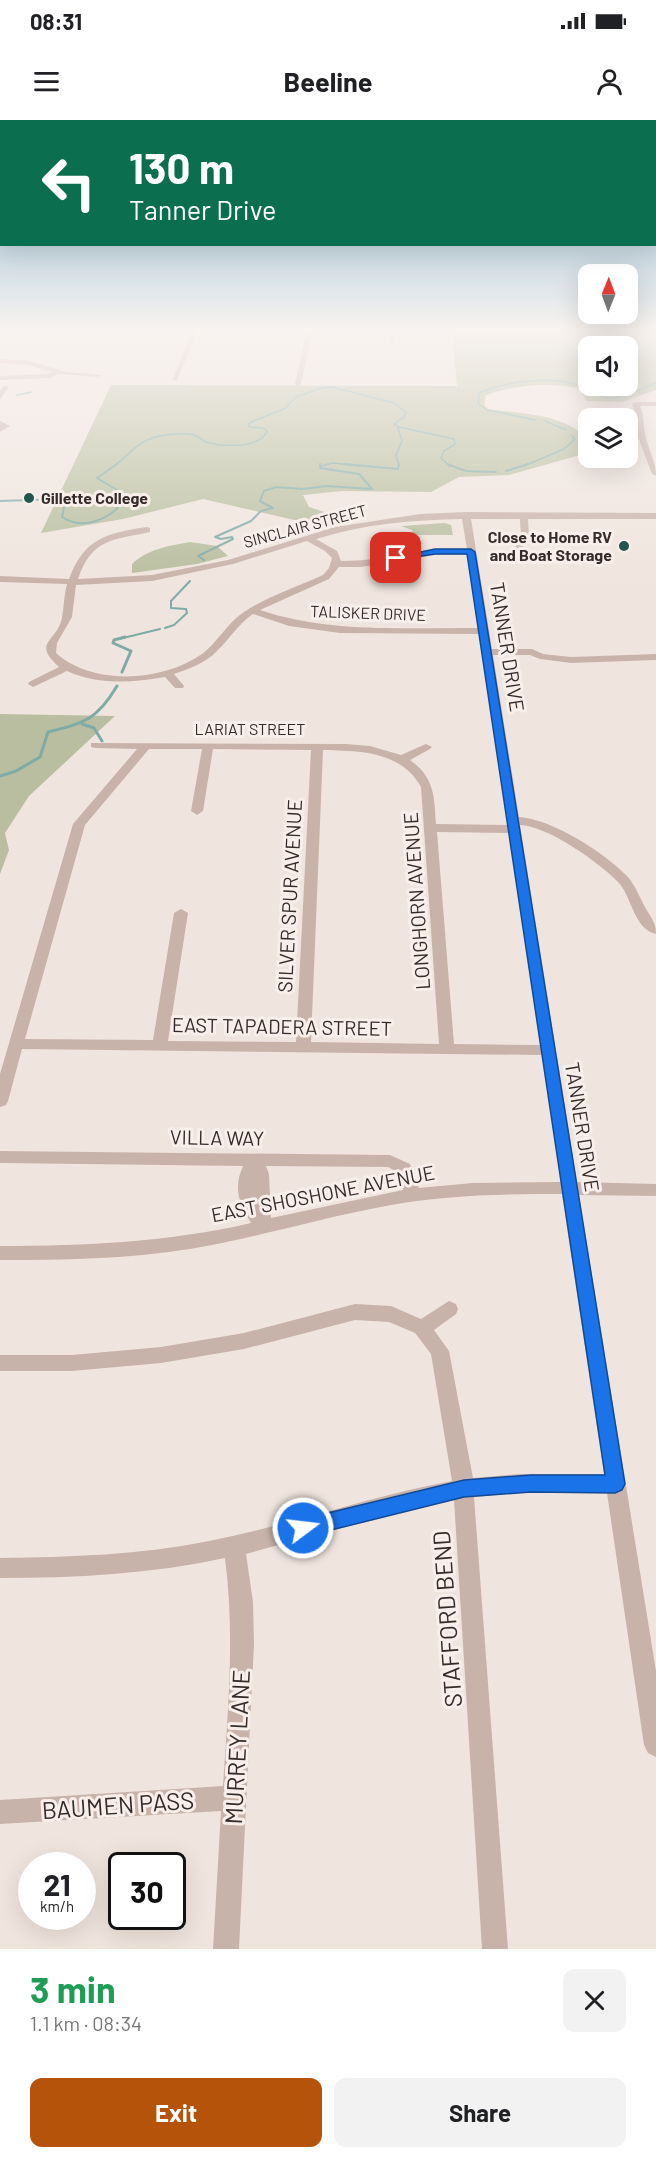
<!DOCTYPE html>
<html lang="en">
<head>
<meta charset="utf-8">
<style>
	body { margin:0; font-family:Barlow,sans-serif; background:#f2f2f2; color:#202124; height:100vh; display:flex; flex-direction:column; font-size:22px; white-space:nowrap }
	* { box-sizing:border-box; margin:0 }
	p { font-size:20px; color:#757577 }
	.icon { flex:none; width:33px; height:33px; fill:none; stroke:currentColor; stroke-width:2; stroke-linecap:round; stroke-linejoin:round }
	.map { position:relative; height:1829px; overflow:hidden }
	.drawer { display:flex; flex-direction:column; background:#fff; flex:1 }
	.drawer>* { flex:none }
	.guide { position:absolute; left:0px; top:0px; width:657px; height:126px; box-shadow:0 6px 24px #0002; background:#0b6e4f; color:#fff; overflow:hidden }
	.needle { width:39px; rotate:1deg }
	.tools { position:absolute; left:578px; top:144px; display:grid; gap:12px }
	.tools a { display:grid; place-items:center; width:60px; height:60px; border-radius:12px; background:#fff; box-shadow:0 6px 24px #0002; font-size:30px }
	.speed { position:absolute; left:18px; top:1732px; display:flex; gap:12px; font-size:30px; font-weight:700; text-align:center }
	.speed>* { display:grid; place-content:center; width:78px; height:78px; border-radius:50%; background:#fff; box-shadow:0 6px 24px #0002; line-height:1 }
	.speed small { font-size:15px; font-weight:400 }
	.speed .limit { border:3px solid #111; border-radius:9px; background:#fff; color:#111 }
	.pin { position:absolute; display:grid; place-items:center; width:51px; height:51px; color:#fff; margin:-26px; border-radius:12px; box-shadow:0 3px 9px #0006 }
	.me { position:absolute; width:66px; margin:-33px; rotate:75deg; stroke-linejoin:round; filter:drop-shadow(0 0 4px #0008) }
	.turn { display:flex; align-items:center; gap:21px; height:126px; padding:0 30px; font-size:27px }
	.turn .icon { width:78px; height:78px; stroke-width:2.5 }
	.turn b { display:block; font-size:42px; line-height:51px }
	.round { display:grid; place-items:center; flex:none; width:63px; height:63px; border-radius:12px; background:#f2f2f2 }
	.summary { display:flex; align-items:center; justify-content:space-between; height:102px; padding:0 30px }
	h1 { font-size:36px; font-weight:700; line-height:45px; color:#1e9e55 }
	.button { display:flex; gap:12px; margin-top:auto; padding:12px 30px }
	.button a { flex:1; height:69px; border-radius:12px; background:#b45309; color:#fff; font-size:24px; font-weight:700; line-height:69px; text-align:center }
	.button a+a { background:#f2f2f2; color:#202124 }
	.status { display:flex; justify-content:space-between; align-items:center; height:42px; padding:0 30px; background:#fff; direction:ltr }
	.status svg { height:16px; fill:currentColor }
	header { display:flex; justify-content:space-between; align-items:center; height:78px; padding:0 30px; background:#fff; font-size:27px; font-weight:700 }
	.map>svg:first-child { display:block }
	.green { fill:#b8be9f; fill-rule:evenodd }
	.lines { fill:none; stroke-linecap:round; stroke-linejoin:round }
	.stream-far2 { stroke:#7faba7; stroke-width:1.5 }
	.stream-far1 { stroke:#7faba7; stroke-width:2 }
	.stream { stroke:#7faba7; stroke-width:3 }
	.minor { fill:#c8b3aa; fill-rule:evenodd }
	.route { fill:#1a73e8; stroke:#114b97; stroke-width:1.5 }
	.poi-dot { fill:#225450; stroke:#f8efea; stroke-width:2 }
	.labels { text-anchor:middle; stroke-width:6; stroke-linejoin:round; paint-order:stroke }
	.far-poi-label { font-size:16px; font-weight:bold; fill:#362b29; stroke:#f8efea; text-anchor:start }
	.far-street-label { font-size:16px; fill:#362b29; stroke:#f8efea }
	.street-label { font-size:20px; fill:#362b29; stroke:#f8efea }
	.near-street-label { font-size:24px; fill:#362b29; stroke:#f8efea }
</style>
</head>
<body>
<div class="status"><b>08:31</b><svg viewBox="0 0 49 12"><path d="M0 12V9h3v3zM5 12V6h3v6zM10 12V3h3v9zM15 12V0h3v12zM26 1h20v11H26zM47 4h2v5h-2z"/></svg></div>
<header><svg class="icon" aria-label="menu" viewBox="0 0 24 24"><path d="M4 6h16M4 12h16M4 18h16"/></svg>Beeline<svg class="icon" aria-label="person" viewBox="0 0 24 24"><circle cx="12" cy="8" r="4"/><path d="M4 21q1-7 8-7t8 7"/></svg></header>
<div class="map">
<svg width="656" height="1829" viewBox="0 0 656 1829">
	<rect width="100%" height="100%" fill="#f0e5de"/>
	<path class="green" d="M452,209h67l4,2 133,-1v60l-34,12 -35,-1 -9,-13c-32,-6 -62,-3 -92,7l-2,10 4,4c33,5 79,4 100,32l-1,12 -78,22 -50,2 -28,15 -89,-1 -39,4 6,12 40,13 -34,8 -3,-4 -109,-25 -80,20 -82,14 70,-148 346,1zM588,226h39v40h-39z
		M445,403l6,2 2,10h-40l-1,-5 -11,-4z
		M190,422l27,4 11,10 -31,8 -65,9v-9c16,-15 36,-18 58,-22z
		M0,594l115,2 -86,80 -24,37 4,17 -9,24z"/>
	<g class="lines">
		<path class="stream-far2" d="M17,275l15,-3
			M535,300l-48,-10 -9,-7 1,-10c28,-12 70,-17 100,-8 10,3 18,12 29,13 17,1 33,-10 48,-15
			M545,301l21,9
			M398,308l4,13 -6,14 3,11
			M114,346c19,-14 25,-28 52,-31 7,-1 21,-2 28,0 5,1 8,6 12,7 16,5 54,7 61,-11l-4,-3 -13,-1 -2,-2 3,-3 33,-13 12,-12 26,-9 10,-1 62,16 12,9 -2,5 -10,7 5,3 55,12 1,5 -11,7 -3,7 9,8
			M320,346l13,-3 27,3
			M524,346l40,-17 11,-10 -4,-4"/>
		<path class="stream-far1" d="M344,344l54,5 1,-5
			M447,344l19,7 30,1
			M506,351l22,-7
			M0,381l61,-2 4,3 -3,15c22,14 48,2 63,-17v-5l-28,-17 20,-14
			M204,440l-6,-4 35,-17 -1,-2 -11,2 -6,-2 36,-16 10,-10 12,-3 -13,-7 4,-10 12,-4 26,2 25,-3 45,3 -13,-15 -39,-6v-4
			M165,508l9,-3 13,-12 -1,-4 -15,-1v-7l19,-20
			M119,519l41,-10"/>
		<path class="stream" d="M122,552l9,-21 -18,-8 1,-3 11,-3
			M82,604l12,4 8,13
			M0,656l16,-5 24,-14 8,-25c36,-9 49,-12 69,-46"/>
		<path class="minor" d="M193,209h6l-22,51 -5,1z
			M307,209h6l-12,55 -3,2 -3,-2z
			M388,209h6l1,14 -5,-1z
			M544,209h58l-3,2z
			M0,239l30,2 37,11 34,3 -3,2 -40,-3 -9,4 -49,2v-4l48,-2 4,-2 -23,-7 -29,-2z
			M4,266l5,1 -9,12v-8z
			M636,282h20v4h-16c4,10 3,18 5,28 3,16 11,26 11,42l-4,-2 -15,-40 1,-12 -6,-18z
			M0,301l10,5 -10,6z
			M466,392l190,1v6h-128l1,18 -9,15 -3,1 -4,-3 8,-13 -1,-18h-49l21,130h40l11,5 28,3 85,-3v6l-85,3 -31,-4 -10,-4h-37l26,162c33,2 86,36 109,60 8,10 12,21 18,32 6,10 10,14 10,25 -22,-5 -24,-36 -37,-51 -19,-20 -71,-57 -99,-58l57,357 79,2v12l-77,-1 77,476v86l-8,-4 -4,-8 -37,-252h-88l-45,4 34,452h-26l-28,-449 -50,10 -158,44 7,48 1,42 -15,305h-26l8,-138 -221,13v-24l223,-14c5,-76 12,-151 2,-228 -74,16 -149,20 -225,20v-20c70,-1 140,-3 209,-17 82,-16 161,-45 243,-60l-21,-127 -16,-21 -26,-11 -34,-2 -111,29 -83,14 -89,8h-72v-16h72l89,-8 83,-14 111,-29 36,2 30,13 28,-18 7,3 2,5 -2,5 -22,16 15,21 24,127 46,-4h85l-42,-280c-59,0 -118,1 -176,12 -66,12 -130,32 -196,43 -62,10 -127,11 -190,11v-14c85,0 169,-4 251,-23 -12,-19 -18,-35 -8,-57l-243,-3v-12l390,4 20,9 9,24 53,-5 89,-1 -19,-127 -520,-6 -14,52 -2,4 -6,2v-33l73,-250 64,-75 -42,-1 -4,-1v-4l255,1 24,2 31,9 25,-11 6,3 -2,2 -20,11c25,18 24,36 26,64l72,1 -29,-191 -139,-1 -51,-7 -36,-12c-15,10 -24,26 -37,38 -11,11 -27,17 -42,22l10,12 -1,2h-8l-10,-11c-33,6 -67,8 -98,-6l-34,16 -5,-3 1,-2 30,-15c-28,-25 -2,-25 3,-49 2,-11 2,-23 5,-34l-67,-2v-6l69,3c15,-41 38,-46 78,-52l3,1v4c-37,8 -58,6 -72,47l74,-4 76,-15 107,-33 85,-13zM462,399l5,30c-44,0 -84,12 -126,12l-4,-10 -21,-12c47,-15 97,-19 146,-20zM307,421l18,10 7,7 -3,10 -6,7c-26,12 -55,21 -79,37 -17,11 -26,30 -42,42 -40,28 -109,32 -146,-1l1,-10 15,-26 4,-32 76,-4 81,-17zM435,435h33l10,73c-73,-1 -147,6 -218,-18l69,-31 10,-12h22zM149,629h53l-11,62 6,4 6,-4 10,-62 98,1 -15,292 -128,-1 20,-128 -7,-4 -7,4 -21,127 -128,-1 60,-214zM323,630c37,1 78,1 98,37l18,257 -128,-2zM437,712l72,1 31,212 -86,-1zM266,1046l122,1 9,5 6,18 -132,28 -2,-44z"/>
	</g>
	<linearGradient id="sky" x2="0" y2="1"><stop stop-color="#7eb0ce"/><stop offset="0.45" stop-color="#f8f3f0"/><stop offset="1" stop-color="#f8f3f0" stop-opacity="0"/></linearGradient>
	<rect width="656" height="465" fill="url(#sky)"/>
	<path class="route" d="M435,429h36l4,3 150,932 -3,6 -7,3 -84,-1 -67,5 -161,40 -7,-2 -2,-7 2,-6 7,-3 161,-39 67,-5h74l-138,-921h-32l-39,6 -4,-2z"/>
	<g class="poi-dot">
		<circle cx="29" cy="378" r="6"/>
		<circle cx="624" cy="426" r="6"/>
	</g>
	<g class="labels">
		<g class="far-poi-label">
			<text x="41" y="384">Gillette College</text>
			<text x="612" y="423" text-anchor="end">Close to Home RV<tspan x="612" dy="18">and Boat Storage</tspan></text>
		</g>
		<g class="far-street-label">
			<text transform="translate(305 406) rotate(-15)" y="6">SINCLAIR STREET</text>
			<text transform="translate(368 493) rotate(2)" y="6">TALISKER DRIVE</text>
			<text x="250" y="615">LARIAT STREET</text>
		</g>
		<g class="street-label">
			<text transform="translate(507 527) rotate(81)" y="7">TANNER DRIVE</text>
			<text transform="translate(290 776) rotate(-87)" y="7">SILVER SPUR AVENUE</text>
			<text transform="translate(417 781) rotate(-94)" y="7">LONGHORN AVENUE</text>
			<text transform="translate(282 907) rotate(1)" y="7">EAST TAPADERA STREET</text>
			<text transform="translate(582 1007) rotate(81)" y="7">TANNER DRIVE</text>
			<text transform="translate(217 1018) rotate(1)" y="7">VILLA WAY</text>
			<text transform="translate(323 1074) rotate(-11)" y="7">EAST SHOSHONE AVENUE</text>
		</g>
		<g class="near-street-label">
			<text transform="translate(448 1499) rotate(-94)" y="8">STAFFORD BEND</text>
			<text transform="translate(238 1627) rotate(-87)" y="8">MURREY LANE</text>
			<text transform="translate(118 1686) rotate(-4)" y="8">BAUMEN PASS</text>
		</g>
	</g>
</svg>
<div class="tools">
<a><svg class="needle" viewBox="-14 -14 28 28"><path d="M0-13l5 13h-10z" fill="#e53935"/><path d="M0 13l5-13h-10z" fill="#757577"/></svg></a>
<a><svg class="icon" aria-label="sound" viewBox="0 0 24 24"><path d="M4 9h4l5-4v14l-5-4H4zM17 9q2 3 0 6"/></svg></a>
<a><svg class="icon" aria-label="layers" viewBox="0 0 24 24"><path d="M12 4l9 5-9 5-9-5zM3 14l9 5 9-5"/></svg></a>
</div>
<div class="speed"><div>21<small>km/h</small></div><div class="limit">30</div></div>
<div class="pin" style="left:396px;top:438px;background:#d93025"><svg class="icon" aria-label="arrive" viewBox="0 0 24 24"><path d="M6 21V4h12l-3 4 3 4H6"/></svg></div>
<svg class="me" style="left:303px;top:1408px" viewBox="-20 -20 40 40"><circle r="17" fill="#1a73e8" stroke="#fff" stroke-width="3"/><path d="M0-11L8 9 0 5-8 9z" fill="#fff"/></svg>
<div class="guide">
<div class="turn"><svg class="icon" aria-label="left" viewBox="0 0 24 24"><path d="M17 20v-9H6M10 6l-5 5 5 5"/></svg><div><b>130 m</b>Tanner Drive</div></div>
</div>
</div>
<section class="drawer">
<div class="summary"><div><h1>3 min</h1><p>1.1 km · 08:34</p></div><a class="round"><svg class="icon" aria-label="close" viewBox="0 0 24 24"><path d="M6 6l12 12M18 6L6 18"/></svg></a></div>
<div class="button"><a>Exit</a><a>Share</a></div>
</section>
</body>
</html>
